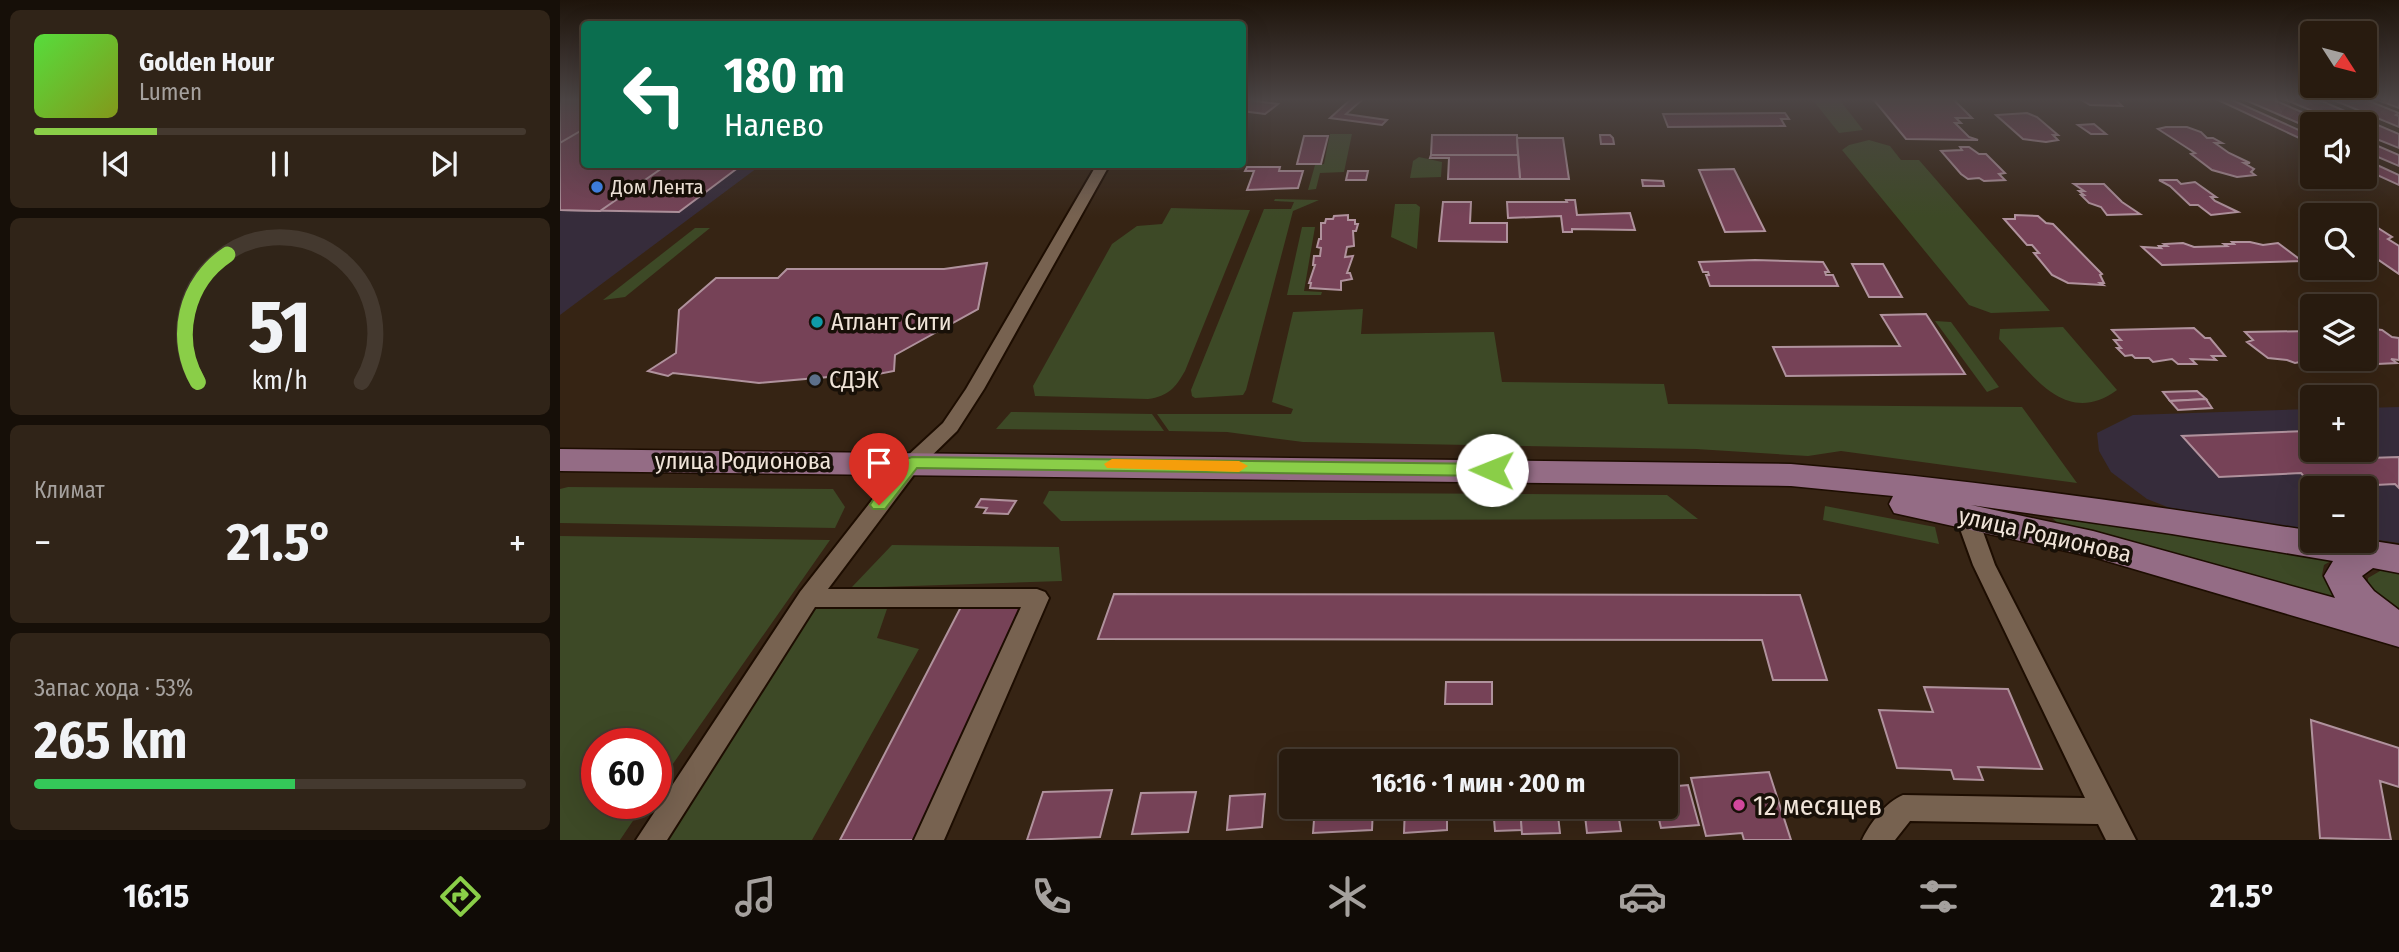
<!DOCTYPE html>
<html lang="ru">
<head>
<meta charset="utf-8">
<style>
	:root { --surface:#281b0f; --page:#302418; --text:#f1f3f6; --muted:#a5a19e; --line:#44392f; --accent:#8ace48 }
	body { margin:0; font-family:"Fira Sans Condensed",sans-serif; background:var(--page); color:var(--text); height:100vh; display:flex; flex-direction:column; font-size:26px; white-space:nowrap }
	* { box-sizing:border-box; margin:0 }
	p { font-size:23px; color:var(--muted) }
	.icon { flex:none; width:38px; height:38px; fill:none; stroke:currentColor; stroke-width:2; stroke-linecap:round; stroke-linejoin:round }
	.map { position:relative; flex:1; overflow:hidden }
	.panel { display:flex; flex-direction:column; gap:10px; padding:10px; background:#160f08; width:560px }
	.panel>* { flex:none }
	.guide { position:absolute; left:21px; top:21px; width:665px; height:147px; border-radius:7px; box-shadow:0 7px 28px #0002,0 0 0 2px var(--line); background:#0b6e4f; color:#fff; overflow:hidden }
	.needle { width:46px; rotate:126deg }
	.fabs { position:absolute; left:1740px; top:21px; display:grid; gap:14px }
	.fabs a { display:grid; place-items:center; width:77px; height:77px; border-radius:7px; background:var(--surface); box-shadow:0 7px 28px #0002,0 0 0 2px var(--line); font-size:35px }
	.speed { position:absolute; left:21px; top:728px; display:flex; gap:14px; font-size:35px; font-weight:700; text-align:center }
	.speed>* { display:grid; place-content:center; width:91px; height:91px; border-radius:50%; background:var(--surface); box-shadow:0 7px 28px #0002,0 0 0 2px var(--line); line-height:1 }
	.speed .limit { border:10px solid #d22; background:#fff; color:#111 }
	.pin { position:absolute; display:grid; place-items:center; width:60px; height:60px; color:#fff; margin:-72px -30px; border-radius:50% 50% 50% 0; rotate:-45deg; box-shadow:0 0 7px #0007 }
	.pin .icon { rotate:45deg }
	.me { position:absolute; width:77px; margin:-38px; rotate:271deg; stroke-linejoin:round; filter:drop-shadow(0 0 5px #0008) }
	.turn { display:flex; align-items:center; gap:24px; height:147px; padding:0 28px; font-size:32px }
	.turn .icon { width:91px; height:91px; stroke-width:2.5 }
	.turn b { display:block; font-size:49px; line-height:60px }
	.big { font-size:52px; font-weight:700; line-height:1.1 }
	.panel .card { flex:1; display:flex; flex-direction:column; justify-content:center; gap:10px; min-width:0; padding:0 24px; border-radius:10px; background:var(--page) }
	.panel .dial { align-items:center; gap:0 }
	.dial svg { height:182px; overflow:visible; fill:none; stroke:var(--line); stroke-width:7; stroke-linecap:round; text-anchor:middle }
	.dial text { fill:var(--text); stroke:none }
	.song { display:flex; align-items:center; gap:21px }
	.cover { width:84px; height:84px; border-radius:10px; background:linear-gradient(135deg,hsl(110 70% 55%),hsl(70 70% 35%)) }
	.played { height:7px; border-radius:4px; background:linear-gradient(90deg,var(--accent) 25%,var(--line) 25%) }
	.keys { display:flex; justify-content:space-around; direction:ltr }
	.heat { display:flex; justify-content:space-between; align-items:center; font-size:38px; direction:ltr }
	.charge { height:10px; border-radius:5px; background:linear-gradient(90deg,#34c759 53%,var(--line) 0) }
	.trip { position:absolute; left:719px; top:749px; width:399px; height:70px; border-radius:7px; background:var(--surface); box-shadow:0 7px 28px #0002,0 0 0 2px var(--line); font-weight:700; line-height:70px; text-align:center }
	.tab-bar { display:flex; height:112px; justify-content:space-around; align-items:center; background:#100b06; color:var(--muted) }
	.tab-bar .icon { width:49px; height:49px }
	.tab-bar .selected { color:var(--accent) }
	.tab-bar b { font-size:32px; color:var(--text) }
	main { display:flex; flex:1; min-height:0 }
	.map>svg:first-child { display:block }
	.commercial { fill:#362c3b }
	.green { fill:#3d4926 }
	.building { fill:#764257; stroke:#b0929d; stroke-width:2 }
	.lines { fill:none; stroke-linecap:round; stroke-linejoin:round }
	.minor-casing { stroke:#1d0d01; stroke-width:4 }
	.primary-casing { stroke:#1d0d01; stroke-width:3 }
	.minor { fill:#776250; fill-rule:evenodd }
	.primary { fill:#946c85; fill-rule:evenodd }
	.route { fill:#8ace48; stroke:#5a862f; stroke-width:2 }
	.slow { fill:#f59e0b }
	.shop-dot { fill:#3f7fe0; stroke:#181008; stroke-width:2.5 }
	.culture-dot { fill:#0f9aa8; stroke:#181008; stroke-width:2.5 }
	.service-dot { fill:#5c6f8a; stroke:#181008; stroke-width:2.5 }
	.hotel-dot { fill:#d1479c; stroke:#181008; stroke-width:2.5 }
	.labels { text-anchor:middle; stroke-width:7; stroke-linejoin:round; paint-order:stroke }
	.far-poi-label { font-size:21px; fill:#f0e4d9; stroke:#181008; text-anchor:start }
	.poi-label { font-size:24px; fill:#f0e4d9; stroke:#181008; text-anchor:start }
	.street-label { font-size:24px; fill:#f0e4d9; stroke:#181008 }
	.near-poi-label { font-size:28px; fill:#f0e4d9; stroke:#181008; text-anchor:start }
</style>
</head>
<body>
<main>
<section class="panel">
<div class="card">
<div class="song"><i class="cover"></i><div><b>Golden Hour</b><p>Lumen</p></div></div>
<div class="played"></div>
<div class="keys"><svg class="icon" aria-label="previous" viewBox="0 0 24 24"><path d="M18 5L8 12l10 7zM5 5v14"/></svg><svg class="icon" aria-label="pause" viewBox="0 0 24 24"><path d="M8 5v14M16 5v14"/></svg><svg class="icon" aria-label="next" viewBox="0 0 24 24"><path d="M6 5l10 7-10 7zM19 5v14"/></svg></div>
</div>
<div class="card dial"><svg viewBox="0 0 100 80">
<path d="M14 69A42 42 0 1 1 86 69"/>
<path d="M14 69A42 42 0 0 1 27 13" stroke="#8ace48"/>
<text x="50" y="56" font-size="32" font-weight="700">51</text>
<text x="50" y="72" font-size="11">km/h</text>
</svg></div>
<div class="card"><p>Климат</p>
<div class="heat"><a>−</a><b class="big">21.5°</b><a>+</a></div>
</div>
<div class="card"><p>Запас хода · 53%</p><b class="big">265 km</b><div class="charge"></div></div>
</section>
<div class="map">
<svg width="1839" height="840" viewBox="0 0 1839 840">
	<rect width="100%" height="100%" fill="#362414"/>
	<g class="commercial">
		<path d="M0,99H24V164L201,165L0,315Z"/>
		<path d="M1839,407V543L1804,538V488H1752V531L1656,517L1615,510L1587,499L1551,472L1539,451L1537,433L1573,415L1752,409V450H1804V408Z"/>
	</g>
	<g class="green">
		<path d="M1252,99H1279L1303,130L1279,133Z"/>
		<path d="M770,134H792L784,172L760,173L756,189L748,190L755,165L764,164Z"/>
		<path d="M1309,140L1330,146L1341,160H1359L1490,311L1431,313L1409,305L1282,150L1289,145Z"/>
		<path d="M859,157L882,162L881,177L850,178L853,161Z"/>
		<path d="M715,199L759,200L733,211L686,390L683,395L635,398L632,396L631,390L704,209H731L734,202L714,201Z"/>
		<path d="M835,204H856L860,207L857,249L831,237Z"/>
		<path d="M611,208L690,210L625,371C615,388 609,396 588,399L475,396L473,386L552,244L577,226L602,224Z"/>
		<path d="M742,227H755L744,291L762,292L761,295H727Z"/>
		<path d="M135,228H150L65,297L43,300Z"/>
		<path d="M803,309L801,334L934,332L942,382L1104,384L1108,404L1462,407L1517,483L1281,451L1248,456L1136,449L743,442L667,432L609,431L597,414H731L733,409L712,402L733,312Z"/>
		<path d="M1375,321L1391,322L1439,387L1427,392Z"/>
		<path d="M1503,327L1557,390C1505,428 1472,374 1439,339L1440,329Z"/>
		<path d="M451,412L592,414L604,431L436,429Z"/>
		<path d="M8,487L273,489L285,507L275,528L0,523V489Z"/>
		<path d="M489,491L1107,495L1138,519L501,521L483,503Z"/>
		<path d="M1265,506L1375,527L1379,544L1263,520Z"/>
		<path d="M1494,514L1776,558L1764,565L1762,575L1769,588L1788,605L1501,526L1491,517Z"/>
		<path d="M0,536L270,540L96,788V744H37V803H85L60,840H0Z"/>
		<path d="M332,545L499,547L502,581L291,588Z"/>
		<path d="M1839,569V615L1808,587V578L1820,571Z"/>
		<path d="M259,606H328L317,638L359,649L252,840H107L235,626Z"/>
	</g>
	<g class="building">
		<path d="M0,99H24V164H183L119,212L0,210Z"/>
		<path d="M682,99H683L718,104L705,114L682,111Z"/>
		<path d="M791,99H803L786,114L827,120L822,125L770,118Z"/>
		<path d="M1313,99H1393L1412,118H1396L1401,123H1395L1409,137L1418,140L1346,139Z"/>
		<path d="M1520,99H1559L1556,100L1562,106L1530,105Z"/>
		<path d="M1656,99H1670L1752,136V144Z"/>
		<path d="M1683,99H1712L1769,124H1752V129Z"/>
		<path d="M1724,99H1757L1839,134V148L1804,134V124H1783Z"/>
		<path d="M1771,99H1804L1839,113L1836,115L1839,116V127Z"/>
		<path d="M1815,99H1839V108Z"/>
		<path d="M1225,113L1229,119H1221L1225,126L1108,127L1103,114Z"/>
		<path d="M1467,113L1477,117L1498,135H1493L1498,140L1486,142L1463,139L1436,115Z"/>
		<path d="M1534,124L1546,134H1531L1518,125Z"/>
		<path d="M1606,127H1627L1641,132L1647,138H1653L1662,143H1655L1669,153L1690,163H1684L1694,169L1691,172L1695,175L1677,177L1652,170L1631,154L1635,153L1598,129Z"/>
		<path d="M24,129V164H108L40,211L0,210V143Z"/>
		<path d="M872,135H957L958,155H871Z"/>
		<path d="M1040,135H1050L1053,138L1054,144H1041Z"/>
		<path d="M744,136H768L761,164H737Z"/>
		<path d="M957,138H1003L1009,179H960Z"/>
		<path d="M1804,140L1839,155V166L1804,151Z"/>
		<path d="M1400,147H1409L1419,154H1426L1445,173L1439,174L1445,180L1424,181L1419,178L1408,179L1401,174L1381,151L1402,150Z"/>
		<path d="M871,155H958L960,179H888L889,158H870Z"/>
		<path d="M1804,159L1839,175V185L1804,169Z"/>
		<path d="M687,167H720L719,171H743L738,188L687,190L694,171H685Z"/>
		<path d="M1174,169L1205,231L1165,232L1139,170Z"/>
		<path d="M788,171H808L806,180H786Z"/>
		<path d="M1082,180L1103,181L1104,186H1083Z"/>
		<path d="M1599,180H1617L1621,184L1635,182L1656,197H1651L1655,201L1678,212L1651,215L1638,205H1630L1610,186Z"/>
		<path d="M1514,184H1544L1562,202L1580,214L1547,215L1541,207L1529,203L1521,195H1524L1519,191H1524Z"/>
		<path d="M1006,200H1015L1017,215L1070,213L1075,230L1012,229V232H1003L1001,216L948,218L947,202H1007Z"/>
		<path d="M883,202H911L910,223H947V242L879,241Z"/>
		<path d="M1761,210L1785,211L1793,215L1754,214H1764Z"/>
		<path d="M788,215V220H795V224H798L796,231H793L794,246L787,247L785,257L793,256L787,273H790L792,279L781,281V290L750,288L751,283H749L755,265H753L754,256H760L761,248L757,247L759,239H761V223H765L766,219H773L774,216Z"/>
		<path d="M1455,215L1478,216L1486,223L1493,224L1542,274L1540,275L1544,283H1540L1543,285L1508,283L1492,275L1474,253H1479L1472,245H1467L1444,219H1455Z"/>
		<path d="M1804,219L1832,237L1828,239L1839,246V274L1804,250Z"/>
		<path d="M1672,242H1690L1703,245L1718,243L1742,261L1602,265L1582,247L1601,248L1599,246H1607L1604,244L1623,243L1634,247L1667,246L1664,244H1674Z"/>
		<path d="M1195,260L1263,262L1269,272H1265L1266,275H1273L1278,286H1150L1146,275H1149L1148,272H1143L1139,262Z"/>
		<path d="M427,263L418,309L335,355L334,371L303,377L304,374L199,383L113,373L108,376L88,371L116,353L119,310L156,278H218L227,269H384Z"/>
		<path d="M1292,264H1323L1342,297H1309Z"/>
		<path d="M1366,314L1405,374L1226,376L1213,347L1340,346L1321,315Z"/>
		<path d="M1634,328L1645,338H1650L1665,356H1652L1656,360L1631,359L1636,364H1618L1612,359L1593,362L1589,358H1575L1572,355L1565,356L1557,348H1561L1554,340H1561L1552,330Z"/>
		<path d="M1804,328L1822,330L1832,337L1839,338V360L1831,359L1837,363L1817,364L1810,359L1803,362L1765,361L1770,364L1751,365L1745,361L1735,363L1727,360L1708,358L1687,342L1693,340L1685,332L1752,331V359H1804Z"/>
		<path d="M1637,391L1646,399L1610,401L1603,392Z"/>
		<path d="M1646,399L1652,408L1618,410L1610,401Z"/>
		<path d="M1747,431L1752,436V450H1767L1777,459L1839,457V488L1835,484L1776,487L1769,480L1748,481L1741,473L1659,477L1622,436Z"/>
		<path d="M421,499L456,501L448,514L424,513L427,508L416,507Z"/>
		<path d="M554,594L1240,595L1267,680H1213L1202,640L538,639Z"/>
		<path d="M403,603H463L354,840H280Z"/>
		<path d="M886,682H932V704H885Z"/>
		<path d="M1364,687L1448,689L1482,769L1418,767L1423,780L1394,779L1391,770L1337,768L1319,710L1373,712Z"/>
		<path d="M1751,720L1839,748V787L1820,781L1831,840L1760,838Z"/>
		<path d="M1209,772L1231,840H1184L1182,833L1146,836L1131,778Z"/>
		<path d="M1128,785L1139,825L1101,828L1096,807H1106V787Z"/>
		<path d="M552,790L540,837L467,840L483,792Z"/>
		<path d="M636,792L628,832L572,834L581,793Z"/>
		<path d="M705,794L702,827L667,830L670,796Z"/>
		<path d="M755,807H813L812,830L753,833Z"/>
		<path d="M845,807H887V830L844,833Z"/>
		<path d="M933,807H960L962,830L935,831Z"/>
		<path d="M960,807H997L1000,833L962,834Z"/>
		<path d="M1024,807H1057L1061,831L1027,833Z"/>
	</g>
	<g class="lines">
		<defs>
			<g id="minor">
				<path d="M537,164H550L424,389L397,431L359,468L268,589H477L485,592L489,598L384,840H354L461,607H255L107,840H76L240,592L345,458L383,423L406,389Z"/>
				<path d="M1406,507L1414,510L1417,515L1435,565L1576,840H1546L1538,824L1350,821L1335,840H1302C1310,823 1326,802 1343,795L1525,798L1413,565L1395,515L1398,510Z"/>
			</g>
			<path id="primary" d="M0,449L1231,464C1406,479 1579,503 1752,531V541L1807,540L1839,545V573L1813,568L1802,576L1814,591L1839,610V647L1533,557L1334,513L1329,504L1333,496L1231,486L0,471ZM1411,505L1612,534L1773,561L1764,576L1775,598L1533,531Z"/>
		</defs>
		<use href="#minor" class="minor-casing"/>
		<use href="#primary" class="primary-casing"/>
		<use href="#minor" class="minor"/>
		<use href="#primary" class="primary"/>
	</g>
	<linearGradient id="sky" x2="0" y2="1"><stop stop-color="#1e140b"/><stop offset="0.46" stop-color="#4c4545"/><stop offset="1" stop-color="#4c4545" stop-opacity="0"/></linearGradient>
	<rect width="1839" height="217" fill="url(#sky)"/>
	<path class="route" d="M352,457L932,464L940,470L932,476L357,468L325,509H313L310,505L313,500L346,459Z"/>
	<path class="slow" d="M552,459L679,461L688,466L679,472L547,468L544,464Z"/>
	<circle class="shop-dot" cx="37" cy="187" r="7"/>
	<circle class="culture-dot" cx="257" cy="322" r="7"/>
	<circle class="service-dot" cx="255" cy="380" r="7"/>
	<circle class="hotel-dot" cx="1179" cy="805" r="7"/>
	<g class="labels">
		<g class="far-poi-label">
			<text x="51" y="194">Дом Лента</text>
		</g>
		<g class="poi-label">
			<text x="271" y="330">Атлант Сити</text>
			<text x="269" y="388">СДЭК</text>
		</g>
		<g class="street-label">
			<text x="183" y="469">улица Родионова</text>
			<text transform="translate(1485 535) rotate(13)" y="8">улица Родионова</text>
		</g>
		<g class="near-poi-label">
			<text x="1193" y="815">12 месяцев</text>
		</g>
	</g>
</svg>
<div class="fabs">
<a><svg class="needle" viewBox="-14 -14 28 28"><path d="M0-13l5 13h-10z" fill="#e53935"/><path d="M0 13l5-13h-10z" fill="#a5a19e"/></svg></a>
<a><svg class="icon" aria-label="sound" viewBox="0 0 24 24"><path d="M4 9h4l5-4v14l-5-4H4zM17 9q2 3 0 6"/></svg></a>
<a><svg class="icon" aria-label="search" viewBox="0 0 24 24"><circle cx="10" cy="10" r="6"/><path d="M15 15l6 6"/></svg></a>
<a><svg class="icon" aria-label="layers" viewBox="0 0 24 24"><path d="M12 4l9 5-9 5-9-5zM3 14l9 5 9-5"/></svg></a>
<a>+</a>
<a>−</a>
</div>
<div class="speed"><div class="limit">60</div></div>
<div class="pin" style="left:319px;top:505px;background:#d93025"><svg class="icon" aria-label="arrive" viewBox="0 0 24 24"><path d="M6 21V4h12l-3 4 3 4H6"/></svg></div>
<svg class="me" style="left:932px;top:470px" viewBox="-20 -20 40 40"><circle r="19" fill="#fff"/><path d="M0-13L10 11 0 6-10 11z" fill="#8ace48"/></svg>
<div class="trip">16:16 · 1 мин · 200 m</div>
<div class="guide">
<div class="turn"><svg class="icon" aria-label="left" viewBox="0 0 24 24"><path d="M17 20v-9H6M10 6l-5 5 5 5"/></svg><div><b>180 m</b>Налево</div></div>
</div>
</div>
</main>
<nav class="tab-bar">
<b>16:15</b>
<svg class="icon selected" aria-label="directions" viewBox="0 0 24 24"><path d="M12 3l9 9-9 9-9-9zM9 14v-3h6M13 9l2 2-2 2"/></svg>
<svg class="icon" aria-label="music" viewBox="0 0 24 24"><path d="M9 18V5l10-2v13"/><circle cx="6" cy="18" r="3"/><circle cx="16" cy="16" r="3"/></svg>
<svg class="icon" aria-label="phone" viewBox="0 0 24 24"><path d="M5 4h4l2 5-3 2q2 4 5 5l2-3 5 2v4C11 20 4 13 5 4z"/></svg>
<svg class="icon" aria-label="climate" viewBox="0 0 24 24"><path d="M12 3v18M4 7l16 10M4 17L20 7"/></svg>
<svg class="icon" aria-label="car" viewBox="0 0 24 24"><path d="M5 17H2v-5l4-1 3-4h7l3 4 3 1v5h-3M9 17h6M6 11h13"/><circle cx="7" cy="17" r="2"/><circle cx="17" cy="17" r="2"/></svg>
<svg class="icon" aria-label="filters" viewBox="0 0 24 24"><path d="M4 7h16M4 17h16"/><circle cx="9" cy="7" r="2"/><circle cx="15" cy="17" r="2"/></svg>
<b>21.5°</b>
</nav>
</body>
</html>
